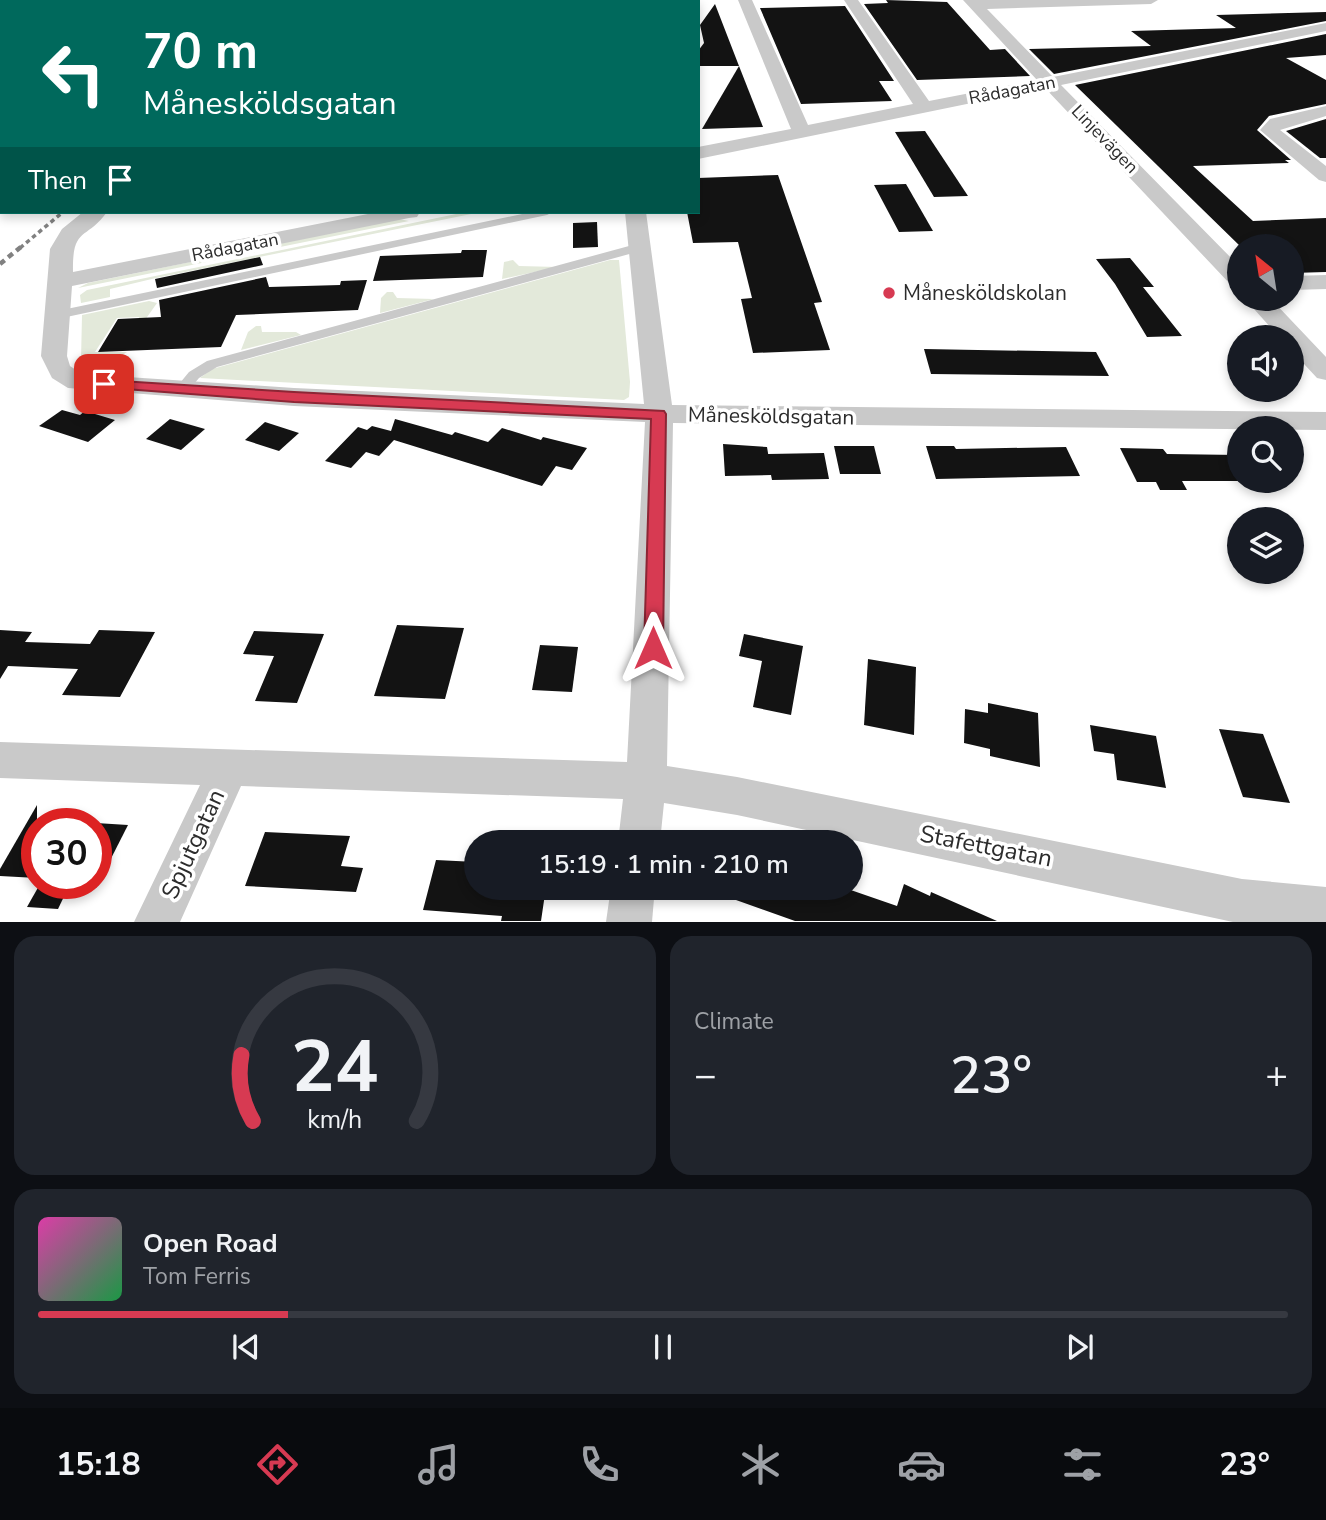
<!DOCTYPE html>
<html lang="en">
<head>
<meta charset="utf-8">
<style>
	:root { --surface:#171b24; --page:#20242c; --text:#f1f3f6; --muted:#9ea1a6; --line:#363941; --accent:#d73a52 }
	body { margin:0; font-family:"Nunito Sans",sans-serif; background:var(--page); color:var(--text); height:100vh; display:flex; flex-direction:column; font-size:26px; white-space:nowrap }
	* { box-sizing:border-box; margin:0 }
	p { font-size:23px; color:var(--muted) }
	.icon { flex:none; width:38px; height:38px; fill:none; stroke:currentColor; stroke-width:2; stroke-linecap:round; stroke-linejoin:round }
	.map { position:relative; height:922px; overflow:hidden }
	.drawer { display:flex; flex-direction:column; gap:14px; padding:14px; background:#0d0f14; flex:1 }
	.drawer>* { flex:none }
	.guide { position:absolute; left:0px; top:0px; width:700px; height:214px; box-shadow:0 4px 10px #0003; background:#00695c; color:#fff; overflow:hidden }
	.needle { width:46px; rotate:330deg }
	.controls { position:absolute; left:1227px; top:234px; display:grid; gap:14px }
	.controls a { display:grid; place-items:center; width:77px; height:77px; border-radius:50%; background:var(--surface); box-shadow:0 4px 10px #0003; font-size:35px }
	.speed { position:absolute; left:21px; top:808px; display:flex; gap:14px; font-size:35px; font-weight:700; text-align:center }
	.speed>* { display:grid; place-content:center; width:91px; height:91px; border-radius:50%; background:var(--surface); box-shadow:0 4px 10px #0003; line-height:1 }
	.speed .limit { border:10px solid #d22; background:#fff; color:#111 }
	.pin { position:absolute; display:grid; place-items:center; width:60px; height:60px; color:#fff; margin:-30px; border-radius:14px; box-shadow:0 4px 10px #0006 }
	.me { position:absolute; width:77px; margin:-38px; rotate:0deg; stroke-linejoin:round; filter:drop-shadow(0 0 5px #0008) }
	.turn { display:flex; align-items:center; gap:24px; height:147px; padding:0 28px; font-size:32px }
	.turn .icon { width:91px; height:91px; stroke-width:2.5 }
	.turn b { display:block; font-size:49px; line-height:60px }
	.then { display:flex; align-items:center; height:66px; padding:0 28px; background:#0003; gap:14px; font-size:26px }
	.big { font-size:52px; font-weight:600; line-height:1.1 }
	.drawer .card { flex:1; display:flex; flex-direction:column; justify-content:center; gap:10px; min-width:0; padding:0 24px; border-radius:21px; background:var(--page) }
	.drawer .dial { align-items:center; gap:0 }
	.dial svg { height:182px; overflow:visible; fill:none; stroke:var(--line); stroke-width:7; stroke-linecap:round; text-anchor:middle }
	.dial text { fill:var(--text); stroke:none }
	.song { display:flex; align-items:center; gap:21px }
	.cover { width:84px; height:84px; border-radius:10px; background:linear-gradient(135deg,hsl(320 70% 55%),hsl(140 70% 35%)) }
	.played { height:7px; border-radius:4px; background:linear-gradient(90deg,var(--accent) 20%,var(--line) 20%) }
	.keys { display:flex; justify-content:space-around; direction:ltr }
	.heat { display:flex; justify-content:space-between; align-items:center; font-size:38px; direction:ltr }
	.drawer .tiles { flex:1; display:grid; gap:14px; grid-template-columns:1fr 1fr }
	.card:last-child { grid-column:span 2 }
	.trip { position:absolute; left:464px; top:830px; width:399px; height:70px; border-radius:35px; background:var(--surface); box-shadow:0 4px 10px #0003; font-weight:600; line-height:70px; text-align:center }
	.menu { display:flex; height:112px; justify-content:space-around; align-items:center; background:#090b0e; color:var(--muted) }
	.menu .icon { width:49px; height:49px }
	.menu .selected { color:var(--accent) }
	.menu b { font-size:32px; color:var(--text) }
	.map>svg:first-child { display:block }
	.green { fill:#e3e9da }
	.building { fill:#131313 }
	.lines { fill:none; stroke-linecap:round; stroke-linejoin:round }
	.service { fill:#c9c9c9; fill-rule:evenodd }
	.minor { fill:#c9c9c9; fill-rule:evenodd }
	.rail-far2 { stroke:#818181; stroke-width:2.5; stroke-dasharray:3.5 2.5; stroke-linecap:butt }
	.rail-far1 { stroke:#818181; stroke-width:3.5; stroke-dasharray:4.5 3.5; stroke-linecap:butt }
	.rail { stroke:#818181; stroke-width:4.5; stroke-dasharray:6 4.5; stroke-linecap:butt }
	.route { fill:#d73a52; stroke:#8c2635; stroke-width:2 }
	.poi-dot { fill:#d73a52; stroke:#fff; stroke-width:2.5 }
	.labels { text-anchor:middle; stroke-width:7; stroke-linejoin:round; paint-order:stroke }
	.far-street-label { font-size:18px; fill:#2c2c2c; stroke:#fff }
	.poi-label { font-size:21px; fill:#2c2c2c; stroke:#fff; text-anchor:start }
	.street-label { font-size:21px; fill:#2c2c2c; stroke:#fff }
	.near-street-label { font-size:24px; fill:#2c2c2c; stroke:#fff }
</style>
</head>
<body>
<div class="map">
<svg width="1326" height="922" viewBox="0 0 1326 922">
	<rect width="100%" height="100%" fill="#fff"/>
	<g class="green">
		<path d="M466,212H481L156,278L110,289V297L81,303L80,295L87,290Z"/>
		<path d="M399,219L409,221L78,288L88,283Z"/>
		<path d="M513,260L519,266L558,267L502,279L504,262Z"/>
		<path d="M610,260H619L630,382L629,397L624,400L200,378L212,369Z"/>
		<path d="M387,292H393L397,298L434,299L380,313L381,298Z"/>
		<path d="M149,301L157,303L145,320L138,321L139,317L117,318L95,352H127L116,359L117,363L128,364L119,374L98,373L81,360L82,315Z"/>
		<path d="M256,326H261L262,332H296L301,335L241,350L248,332Z"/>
	</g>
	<g class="building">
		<path d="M886,0L947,2L990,50L1005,49L1030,76L917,80L864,4L888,3Z"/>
		<path d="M715,4L739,66H698V51L704,43L700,25Z"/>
		<path d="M845,6L894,81H879L892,101L801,104L760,8Z"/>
		<path d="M1326,12V21L1054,74L1029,49L1151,46L1131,31L1236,28L1216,15Z"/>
		<path d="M1326,34V55L1286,58L1326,80V104L1269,116L1257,130L1291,160H1285L1289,163L1193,166L1253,221L1326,218V272L1292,273V247H1241L1075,85Z"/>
		<path d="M739,66L763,127L702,129Z"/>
		<path d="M1326,119V158H1320L1286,131Z"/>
		<path d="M925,131L968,196L934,197L895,132Z"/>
		<path d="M778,175L822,302L814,303L830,350L753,353L741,299L752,298L738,242L693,243L687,212H698V178Z"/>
		<path d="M906,184L933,231L899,232L874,185Z"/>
		<path d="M597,222L598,247L573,248V223Z"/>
		<path d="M462,250H487L483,277L373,281L380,256L461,253Z"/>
		<path d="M260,257L263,265L157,288L155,279Z"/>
		<path d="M1130,258L1154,287H1143L1182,336L1147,337L1115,284L1096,259Z"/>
		<path d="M266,277L269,287L340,285L341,281L367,280L358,310L236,315L221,347L98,352L118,319L161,317L159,300Z"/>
		<path d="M924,349L1096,352L1109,376L931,374Z"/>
		<path d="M62,410L80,415L85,411L115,420L88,442L39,426Z"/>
		<path d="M170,419L205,429L181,450L146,439Z"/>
		<path d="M395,419L452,435L455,432L488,442L502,428L541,440L543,437L587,448L572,470L556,466L542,486L394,440L379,456L366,452L351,468L325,461L358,427L367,430L372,426L391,431Z"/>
		<path d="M265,422L299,433L279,451L245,440Z"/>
		<path d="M723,444L767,447L769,459L768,454L824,453L829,479L772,480L771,475L725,476Z"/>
		<path d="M834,446H874L881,474H840Z"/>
		<path d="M926,446H954L956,449L1066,447L1080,476L936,479Z"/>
		<path d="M1120,448L1163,449L1167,454L1239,455V481H1182L1187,490H1160L1156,482H1137Z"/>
		<path d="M397,625L464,628L445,699L374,696Z"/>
		<path d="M0,630L32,632L25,642L90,644L99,630L155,632L120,697L62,695L78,669L8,666L0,679Z"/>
		<path d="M254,631L324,634L297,703L255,701L274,656L243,654Z"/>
		<path d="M744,634L803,646L791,715L753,707L762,661L739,656Z"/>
		<path d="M540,645L578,647L572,692L532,690Z"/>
		<path d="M868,659L916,667L914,735L864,725Z"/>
		<path d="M988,703L1038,713L1040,767L990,756V749L964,743L965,709L988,713Z"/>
		<path d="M1090,725L1156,736L1166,788L1117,780L1114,754L1094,751Z"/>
		<path d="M1219,729L1263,734L1290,803L1243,797Z"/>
		<path d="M37,805V878L0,876V869Z"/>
		<path d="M96,823L128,825L96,888Z"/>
		<path d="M265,832L350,836L341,866L363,868L356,892L245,886Z"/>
		<path d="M436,860L476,862V887H546L541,921H501L502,916L423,910Z"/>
		<path d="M40,884H70L58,909L27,907Z"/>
		<path d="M904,884L930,896L931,892L997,921H795L708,890L709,887H842L897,906Z"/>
	</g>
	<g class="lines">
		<g class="service">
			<path d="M532,212H553L547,215L57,319L50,315L57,311Z"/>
			<path d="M640,243L646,247L644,250L217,367L199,378L187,392L182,393L175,389L189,372L207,361Z"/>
		</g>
		<g class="minor">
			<path d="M179,0H195L178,2Z"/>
			<path d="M429,0H443L428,2Z"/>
			<rect x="607" y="0" width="14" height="2"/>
			<path d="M738,0H752L808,125L913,104L844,0H858L929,101L1037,80L963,0H1158L1151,4L987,9L1053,77L1326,23V31L1061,85L1239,266V287L1231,285L1045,88L698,159V147L791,129Z"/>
			<path d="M0,25H2L0,35Z"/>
			<path d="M1326,106V116L1280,130L1326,166V182L1319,180L1260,130L1270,119Z"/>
			<path d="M0,114H2L0,125Z"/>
			<path d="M83,212H107C86,241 72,226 73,272L378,212H420L417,217L409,218L72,286L67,356L70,366L82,374L294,388L644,404L625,212H646L672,405L1326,412V430L673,423L667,766L737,777L1242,879L1326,887V922H1233L737,815L664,803L660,842H618L623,799L241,786L180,922H134L200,785L0,778V742L627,762L645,422L294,406L68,388L52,378L41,356L50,249L62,229Z"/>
			<path d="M1326,275V289L1292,290V276Z"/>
			<path d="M1245,299H1271L1326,357V380L1317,378L1292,351V338H1280Z"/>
			<path d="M611,887H655L652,922H606Z"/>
		</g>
		<path class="rail-far2" d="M316,2L318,0"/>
		<path class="rail-far1" d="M20,248L63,212"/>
		<path class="rail" d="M0,264L22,246"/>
	</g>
	<path class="route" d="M104,380L294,392L664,411L666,414L663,648L660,653L653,656L647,653L644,648L651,419L294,402L99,387L97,384Z"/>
	<circle class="poi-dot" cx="889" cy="293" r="7"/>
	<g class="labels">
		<g class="far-street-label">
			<text transform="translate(1012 90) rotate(-11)" y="6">Rådagatan</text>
			<text transform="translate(1105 139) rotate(46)" y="6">Linjevägen</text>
			<text transform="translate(235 247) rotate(-11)" y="6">Rådagatan</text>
		</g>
		<g class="poi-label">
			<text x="903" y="300">Månesköldskolan</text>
		</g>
		<g class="street-label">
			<text transform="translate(771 416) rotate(1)" y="7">Månesköldsgatan</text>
		</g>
		<g class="near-street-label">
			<text transform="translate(193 844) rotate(-65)" y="8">Spjutgatan</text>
			<text transform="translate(986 846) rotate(11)" y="8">Stafettgatan</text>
		</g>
	</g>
</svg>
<div class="controls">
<a><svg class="needle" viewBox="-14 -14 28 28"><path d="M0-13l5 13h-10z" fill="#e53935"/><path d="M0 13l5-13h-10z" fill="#9ea1a6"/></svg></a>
<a><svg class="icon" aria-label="sound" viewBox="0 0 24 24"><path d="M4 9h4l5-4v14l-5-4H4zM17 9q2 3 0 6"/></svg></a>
<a><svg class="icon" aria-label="search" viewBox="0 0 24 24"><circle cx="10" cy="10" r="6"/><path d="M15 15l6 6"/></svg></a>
<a><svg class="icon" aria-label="layers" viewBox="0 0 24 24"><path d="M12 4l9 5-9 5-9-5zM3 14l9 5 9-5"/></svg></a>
</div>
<div class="speed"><div class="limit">30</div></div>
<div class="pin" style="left:104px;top:384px;background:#d93025"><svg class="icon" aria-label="arrive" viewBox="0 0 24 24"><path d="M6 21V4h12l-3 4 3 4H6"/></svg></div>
<svg class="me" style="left:653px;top:648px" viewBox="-20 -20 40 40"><path d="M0-17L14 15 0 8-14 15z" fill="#d73a52" stroke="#fff" stroke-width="4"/></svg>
<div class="trip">15:19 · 1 min · 210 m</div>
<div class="guide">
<div class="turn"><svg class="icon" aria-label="left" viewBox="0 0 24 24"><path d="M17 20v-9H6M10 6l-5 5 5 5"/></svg><div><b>70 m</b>Månesköldsgatan</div></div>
<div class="then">Then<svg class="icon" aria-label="arrive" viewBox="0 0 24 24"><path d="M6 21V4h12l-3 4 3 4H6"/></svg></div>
</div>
</div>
<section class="drawer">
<div class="tiles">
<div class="card dial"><svg viewBox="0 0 100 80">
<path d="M14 69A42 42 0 1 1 86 69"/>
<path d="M14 69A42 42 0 0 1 9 40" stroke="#d73a52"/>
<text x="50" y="56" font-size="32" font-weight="700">24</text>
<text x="50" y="72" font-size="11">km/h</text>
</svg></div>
<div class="card"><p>Climate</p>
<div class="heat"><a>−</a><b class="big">23°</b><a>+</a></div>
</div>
<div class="card">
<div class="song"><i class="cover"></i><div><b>Open Road</b><p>Tom Ferris</p></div></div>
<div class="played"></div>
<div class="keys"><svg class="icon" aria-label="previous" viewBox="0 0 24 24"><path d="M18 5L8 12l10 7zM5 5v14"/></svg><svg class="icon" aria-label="pause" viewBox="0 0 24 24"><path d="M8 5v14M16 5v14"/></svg><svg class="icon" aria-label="next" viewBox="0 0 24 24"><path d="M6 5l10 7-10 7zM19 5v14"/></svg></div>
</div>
</div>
</section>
<nav class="menu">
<b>15:18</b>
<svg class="icon selected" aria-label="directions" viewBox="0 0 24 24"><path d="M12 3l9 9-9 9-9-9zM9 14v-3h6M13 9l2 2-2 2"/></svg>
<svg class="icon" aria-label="music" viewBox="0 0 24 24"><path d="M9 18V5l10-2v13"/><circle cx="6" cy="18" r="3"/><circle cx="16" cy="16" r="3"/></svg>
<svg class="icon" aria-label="phone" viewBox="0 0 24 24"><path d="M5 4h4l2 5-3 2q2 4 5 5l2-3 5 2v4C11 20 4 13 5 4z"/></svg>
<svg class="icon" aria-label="climate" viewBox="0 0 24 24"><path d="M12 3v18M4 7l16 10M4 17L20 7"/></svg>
<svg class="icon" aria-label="car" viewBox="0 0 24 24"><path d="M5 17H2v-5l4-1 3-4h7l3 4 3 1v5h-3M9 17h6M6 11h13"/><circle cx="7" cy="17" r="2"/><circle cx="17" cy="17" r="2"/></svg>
<svg class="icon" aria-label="filters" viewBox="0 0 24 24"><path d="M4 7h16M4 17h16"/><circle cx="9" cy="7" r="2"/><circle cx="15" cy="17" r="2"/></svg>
<b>23°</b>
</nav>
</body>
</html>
